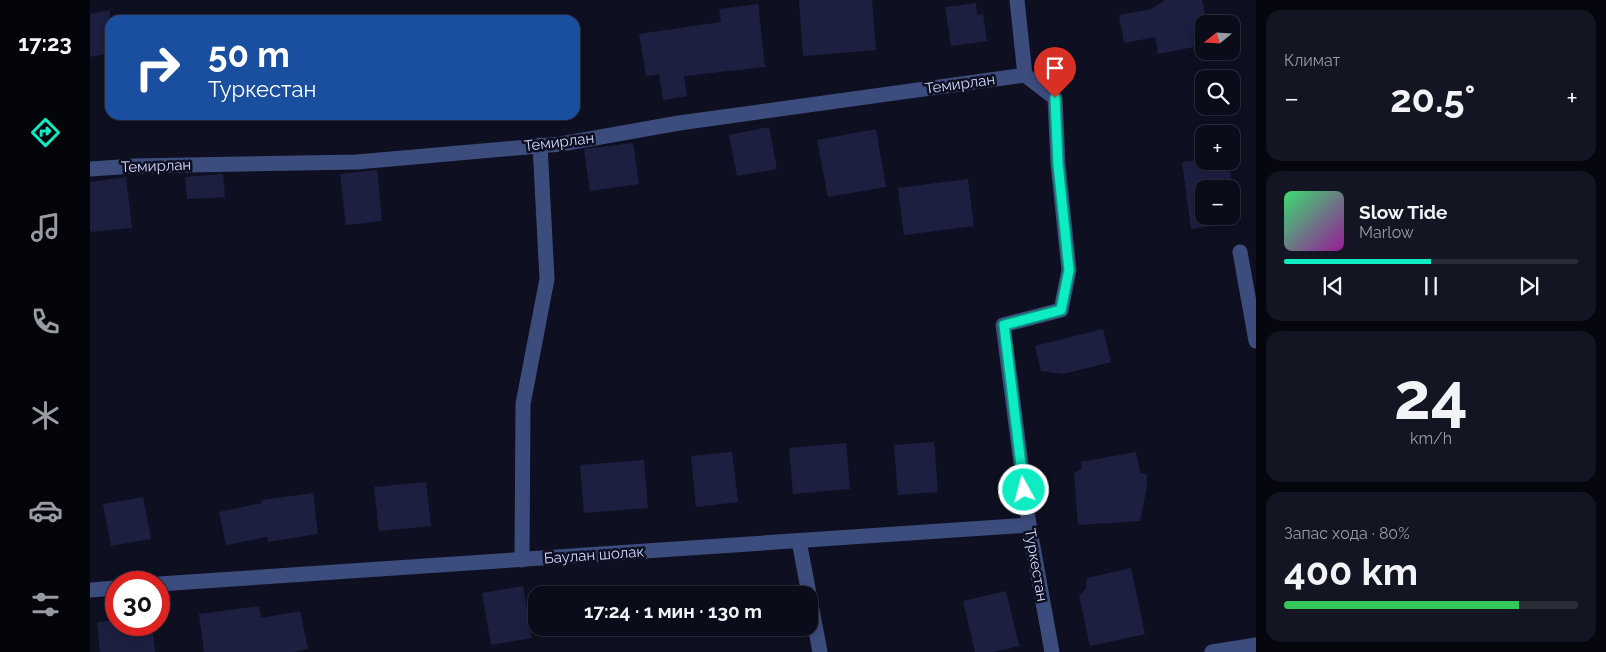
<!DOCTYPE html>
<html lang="ru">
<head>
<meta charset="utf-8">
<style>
	:root { --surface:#0a0c19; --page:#131522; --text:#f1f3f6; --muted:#999ba2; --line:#2a2c38; --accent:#0decc2 }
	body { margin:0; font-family:Raleway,sans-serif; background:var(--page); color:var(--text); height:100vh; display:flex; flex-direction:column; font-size:19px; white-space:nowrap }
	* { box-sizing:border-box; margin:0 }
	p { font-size:16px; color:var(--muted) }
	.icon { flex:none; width:28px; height:28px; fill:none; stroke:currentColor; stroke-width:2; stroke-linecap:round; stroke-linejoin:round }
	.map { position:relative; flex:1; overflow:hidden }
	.side { display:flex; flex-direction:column; gap:10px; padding:10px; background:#06070e; width:350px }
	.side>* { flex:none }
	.banner { position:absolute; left:15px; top:15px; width:475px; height:105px; border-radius:15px; box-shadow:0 2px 8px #0003,0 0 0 1px var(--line); background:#1a4fa0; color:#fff; overflow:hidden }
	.needle { width:32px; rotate:252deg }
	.buttons { position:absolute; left:1105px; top:15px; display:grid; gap:10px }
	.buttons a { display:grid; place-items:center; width:45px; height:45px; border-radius:10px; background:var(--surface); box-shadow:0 2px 8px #0003,0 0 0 1px var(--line); font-size:25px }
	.speed { position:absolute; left:15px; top:571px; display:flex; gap:10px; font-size:25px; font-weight:700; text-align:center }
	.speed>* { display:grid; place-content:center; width:65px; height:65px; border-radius:50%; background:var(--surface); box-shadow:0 2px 8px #0003,0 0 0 1px var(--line); line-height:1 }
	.speed .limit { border:8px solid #d22; background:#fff; color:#111 }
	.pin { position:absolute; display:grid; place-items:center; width:42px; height:42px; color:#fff; margin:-51px -21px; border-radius:50% 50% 50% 0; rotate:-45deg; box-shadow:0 0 5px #0007 }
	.pin .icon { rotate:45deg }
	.me { position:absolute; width:55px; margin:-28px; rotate:353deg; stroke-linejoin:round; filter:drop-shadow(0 0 4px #0008) }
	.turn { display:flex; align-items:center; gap:18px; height:105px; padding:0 20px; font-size:22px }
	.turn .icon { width:65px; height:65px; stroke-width:2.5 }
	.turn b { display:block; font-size:35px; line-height:42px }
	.big { font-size:38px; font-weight:700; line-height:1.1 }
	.side .widget { flex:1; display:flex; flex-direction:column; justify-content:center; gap:8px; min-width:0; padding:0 18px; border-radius:15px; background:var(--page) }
	.side .dial { align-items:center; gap:0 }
	.dial b { font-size:65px; line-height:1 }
	.song { display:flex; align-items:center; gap:15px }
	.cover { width:60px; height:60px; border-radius:8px; background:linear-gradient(135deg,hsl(140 70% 55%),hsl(300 70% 35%)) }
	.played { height:5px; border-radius:2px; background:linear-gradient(90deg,var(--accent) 50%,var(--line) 50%) }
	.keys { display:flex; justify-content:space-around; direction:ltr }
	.heat { display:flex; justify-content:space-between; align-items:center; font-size:28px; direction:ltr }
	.charge { height:8px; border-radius:4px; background:linear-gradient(90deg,#34c759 80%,var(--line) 0) }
	.trip { position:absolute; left:438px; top:586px; width:290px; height:50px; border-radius:15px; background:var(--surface); box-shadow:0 2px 8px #0003,0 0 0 1px var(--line); font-weight:700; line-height:50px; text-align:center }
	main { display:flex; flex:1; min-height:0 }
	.menu { display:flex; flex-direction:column; width:90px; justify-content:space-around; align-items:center; background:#04050a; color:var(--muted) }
	.menu .icon { width:35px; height:35px }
	.menu .active { color:var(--accent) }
	.menu b { font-size:22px; color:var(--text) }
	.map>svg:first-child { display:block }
	.building { fill:#1c1f40; fill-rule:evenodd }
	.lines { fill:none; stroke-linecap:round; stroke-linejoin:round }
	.minor { stroke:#3c4c7d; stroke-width:15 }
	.route-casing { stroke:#08997e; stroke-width:12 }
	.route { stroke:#0decc2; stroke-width:9 }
	.labels { text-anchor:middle; stroke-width:5; stroke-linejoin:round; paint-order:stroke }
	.street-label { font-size:15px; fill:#d1d8fc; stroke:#0e1021 }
</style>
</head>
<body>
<main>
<nav class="menu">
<b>17:23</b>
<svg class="icon active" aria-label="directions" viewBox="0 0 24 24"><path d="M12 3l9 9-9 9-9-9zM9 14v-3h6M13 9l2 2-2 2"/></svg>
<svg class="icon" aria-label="music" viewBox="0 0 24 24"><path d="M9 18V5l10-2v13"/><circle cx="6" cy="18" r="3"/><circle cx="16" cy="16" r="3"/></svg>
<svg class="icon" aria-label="phone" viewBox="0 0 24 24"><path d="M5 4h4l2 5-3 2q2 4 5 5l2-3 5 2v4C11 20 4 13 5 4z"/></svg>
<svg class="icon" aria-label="climate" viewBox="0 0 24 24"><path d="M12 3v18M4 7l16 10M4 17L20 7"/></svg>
<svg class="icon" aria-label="car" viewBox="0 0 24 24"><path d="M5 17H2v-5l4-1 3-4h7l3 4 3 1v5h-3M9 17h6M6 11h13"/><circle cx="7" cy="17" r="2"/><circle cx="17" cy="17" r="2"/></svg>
<svg class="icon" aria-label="filters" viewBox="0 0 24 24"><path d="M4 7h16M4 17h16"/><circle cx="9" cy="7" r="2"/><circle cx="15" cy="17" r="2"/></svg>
</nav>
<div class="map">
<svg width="1166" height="652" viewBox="0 0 1166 652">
	<rect width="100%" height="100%" fill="#0e1021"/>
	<g class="building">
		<path d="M709,0H782L786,50L713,56Z"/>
		<path d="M1075,0H1112L1117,24H1114V45L1068,54L1065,37L1034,43L1029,15L1062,9Z"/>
		<path d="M886,3L887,15L893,14L897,41L861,46L855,7Z"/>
		<path d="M668,4L675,67L594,76L597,96L573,100L569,74L556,76L549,34L631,22L629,9Z"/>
		<path d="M20,10V53L0,57V14Z"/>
		<path d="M679,127L687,169L647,176L639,135Z"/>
		<path d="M786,129L796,187L738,197L727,140Z"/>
		<path d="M543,143L549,184L500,191L494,149Z"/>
		<path d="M1114,159V161H1139L1147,223L1101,229L1092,162ZM1114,189H1141V216H1114Z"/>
		<path d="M287,170L292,221L256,225L250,174Z"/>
		<path d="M133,174L135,197L97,199L95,177Z"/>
		<path d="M36,177L42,228L0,232V182Z"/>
		<path d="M878,179L884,226L814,235L808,188Z"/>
		<path d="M1013,329L1021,362L973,374L951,371L945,346Z"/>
		<path d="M844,442L848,492L808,495L804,445Z"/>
		<path d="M756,443L760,489L703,494L699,448Z"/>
		<path d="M642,452L648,502L606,507L601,456Z"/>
		<path d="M1046,452L1050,472L1057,475V486L1050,521L988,525L984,473L992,468L991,462Z"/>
		<path d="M554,460L558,508L494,513L490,465Z"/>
		<path d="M336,482L341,526L289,531L284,487Z"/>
		<path d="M223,493L228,534L178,542L177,537L136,545L129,512L172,503V500Z"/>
		<path d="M53,497L61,539L21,546L13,504Z"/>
		<path d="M1041,568L1055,634L1000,646L989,596L996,589L997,578Z"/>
		<path d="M525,585L526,595H475L474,587Z"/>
		<path d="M433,586L442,638L401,645L392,593Z"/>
		<path d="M916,591L929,646L904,652H885L873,601Z"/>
		<path d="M169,606L171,618L210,611L218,649L203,652H114L109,614Z"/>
		<path d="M26,620V625H62L65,652H10L7,622Z"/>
		<path d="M476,628H527V635L476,636Z"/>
	</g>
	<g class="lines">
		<g class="minor">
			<path d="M927,0L935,75L965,98L968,164L979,270L971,310L913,325L939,525L962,652"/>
			<path d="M0,169L44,166L267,162L471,144L589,123L935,75"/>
			<path d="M1150,252L1166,341"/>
			<path d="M709,541L730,652"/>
			<path d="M432,560L433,404L457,279L450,145"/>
			<path d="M69,584L939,525"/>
			<path d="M0,590L26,588"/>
			<path d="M1122,652L1166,645"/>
		</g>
	</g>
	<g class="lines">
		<defs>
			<path id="route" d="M934,490L914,325L971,310L979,270L968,164L965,98"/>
		</defs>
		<use href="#route" class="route-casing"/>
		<use href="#route" class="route"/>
	</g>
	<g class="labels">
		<g class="street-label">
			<text transform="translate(870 84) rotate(-8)" y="5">Темирлан</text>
			<text transform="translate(469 142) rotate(-7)" y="5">Темирлан</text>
			<text transform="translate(66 166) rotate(-2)" y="5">Темирлан</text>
			<text transform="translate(504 555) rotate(-4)" y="5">Баулан шолак</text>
			<text transform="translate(946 565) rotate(80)" y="5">Туркестан</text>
		</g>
	</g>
</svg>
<div class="buttons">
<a><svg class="needle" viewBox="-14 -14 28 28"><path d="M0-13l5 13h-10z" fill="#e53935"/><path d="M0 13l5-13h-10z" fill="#999ba2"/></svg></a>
<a><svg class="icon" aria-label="search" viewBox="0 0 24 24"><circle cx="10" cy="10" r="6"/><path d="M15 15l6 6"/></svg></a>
<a>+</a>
<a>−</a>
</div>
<div class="speed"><div class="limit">30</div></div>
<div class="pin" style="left:965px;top:98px;background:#d93025"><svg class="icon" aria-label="arrive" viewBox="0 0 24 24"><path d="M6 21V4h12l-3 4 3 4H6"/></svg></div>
<svg class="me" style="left:934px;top:490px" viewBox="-20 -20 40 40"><circle r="17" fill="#0decc2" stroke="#fff" stroke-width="3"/><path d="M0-11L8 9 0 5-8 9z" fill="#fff"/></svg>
<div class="trip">17:24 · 1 мин · 130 m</div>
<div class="banner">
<div class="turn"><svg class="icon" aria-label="right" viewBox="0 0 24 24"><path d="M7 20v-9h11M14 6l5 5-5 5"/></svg><div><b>50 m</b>Туркестан</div></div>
</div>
</div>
<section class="side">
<div class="widget"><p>Климат</p>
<div class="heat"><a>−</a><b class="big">20.5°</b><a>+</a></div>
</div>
<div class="widget">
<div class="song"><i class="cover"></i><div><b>Slow Tide</b><p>Marlow</p></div></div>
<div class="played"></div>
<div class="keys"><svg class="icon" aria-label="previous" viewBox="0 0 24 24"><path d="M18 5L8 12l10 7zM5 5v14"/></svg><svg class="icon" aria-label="pause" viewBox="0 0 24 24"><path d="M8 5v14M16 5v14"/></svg><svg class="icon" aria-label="next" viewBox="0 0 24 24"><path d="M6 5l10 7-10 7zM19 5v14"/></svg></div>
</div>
<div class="widget dial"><b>24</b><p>km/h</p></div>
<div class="widget"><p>Запас хода · 80%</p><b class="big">400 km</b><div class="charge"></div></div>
</section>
</main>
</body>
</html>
